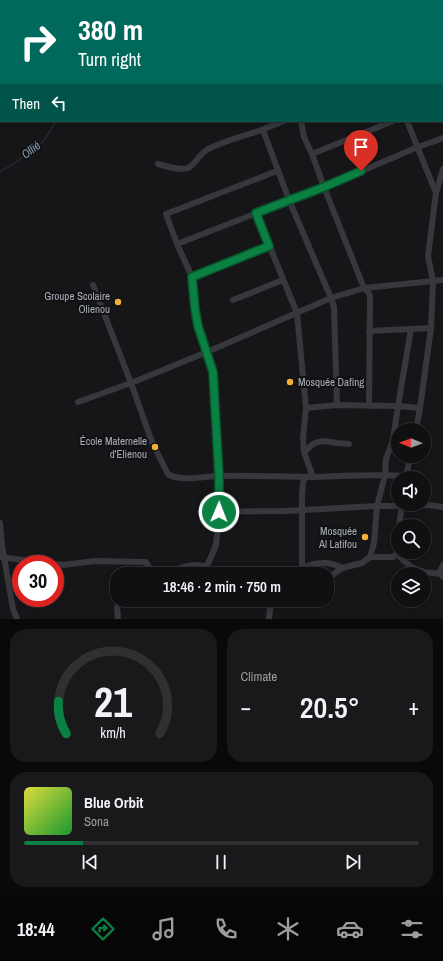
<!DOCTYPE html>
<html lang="en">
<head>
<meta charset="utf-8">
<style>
	:root { --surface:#101012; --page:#19191b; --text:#f1f3f6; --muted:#9c9d9f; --line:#303032; --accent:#0b8043 }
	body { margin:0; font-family:"Archivo Narrow",sans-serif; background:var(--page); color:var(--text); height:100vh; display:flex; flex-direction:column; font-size:15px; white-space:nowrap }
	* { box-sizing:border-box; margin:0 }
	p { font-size:13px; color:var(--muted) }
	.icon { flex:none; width:22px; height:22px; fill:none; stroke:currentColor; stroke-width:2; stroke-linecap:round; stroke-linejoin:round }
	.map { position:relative; height:619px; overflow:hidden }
	.sheet { display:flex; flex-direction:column; gap:10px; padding:10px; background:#09090a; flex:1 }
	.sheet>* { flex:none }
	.guide { position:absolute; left:0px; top:0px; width:443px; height:122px; box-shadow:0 2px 6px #0003,0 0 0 1px var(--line); background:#00695c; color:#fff; overflow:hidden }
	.needle { width:26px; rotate:271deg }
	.buttons { position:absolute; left:391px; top:423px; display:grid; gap:8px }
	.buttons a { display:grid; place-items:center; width:40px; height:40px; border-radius:50%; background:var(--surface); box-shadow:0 2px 6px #0003,0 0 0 1px var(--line); font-size:20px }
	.speed { position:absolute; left:12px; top:555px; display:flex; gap:8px; font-size:20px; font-weight:700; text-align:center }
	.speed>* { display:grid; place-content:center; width:52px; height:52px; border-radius:50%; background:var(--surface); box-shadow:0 2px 6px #0003,0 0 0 1px var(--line); line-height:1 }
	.speed .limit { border:6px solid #d22; background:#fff; color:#111 }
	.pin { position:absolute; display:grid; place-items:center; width:34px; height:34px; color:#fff; margin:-41px -17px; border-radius:50% 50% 50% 0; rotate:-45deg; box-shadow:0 0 4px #0007 }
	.pin .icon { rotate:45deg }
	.me { position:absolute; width:44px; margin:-22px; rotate:1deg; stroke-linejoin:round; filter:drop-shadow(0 0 3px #0008) }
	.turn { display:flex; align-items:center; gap:14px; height:84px; padding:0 12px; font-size:18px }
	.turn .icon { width:52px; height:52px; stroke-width:2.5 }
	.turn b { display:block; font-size:28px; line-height:34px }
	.then { display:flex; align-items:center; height:38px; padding:0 12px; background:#0003; gap:8px; font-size:15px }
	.big { font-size:30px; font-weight:600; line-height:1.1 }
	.sheet .widget { flex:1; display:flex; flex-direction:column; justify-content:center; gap:6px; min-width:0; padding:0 14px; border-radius:16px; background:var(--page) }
	.sheet .dial { align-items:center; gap:0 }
	.dial svg { height:104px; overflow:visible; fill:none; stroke:var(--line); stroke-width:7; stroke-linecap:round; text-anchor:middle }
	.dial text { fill:var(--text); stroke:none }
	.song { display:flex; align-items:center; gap:12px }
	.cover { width:48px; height:48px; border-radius:6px; background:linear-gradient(135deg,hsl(60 70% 55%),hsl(130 70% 35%)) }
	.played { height:4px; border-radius:2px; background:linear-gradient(90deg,var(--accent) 15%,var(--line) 15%) }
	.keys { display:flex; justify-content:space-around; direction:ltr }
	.heat { display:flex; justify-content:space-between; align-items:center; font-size:22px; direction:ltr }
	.sheet .tiles { flex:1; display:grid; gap:10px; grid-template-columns:1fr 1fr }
	.widget:last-child { grid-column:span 2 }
	.trip { position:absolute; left:110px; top:567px; width:224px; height:40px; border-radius:16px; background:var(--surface); box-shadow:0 2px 6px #0003,0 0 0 1px var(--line); font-weight:600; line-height:40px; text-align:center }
	.tabs { display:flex; height:64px; justify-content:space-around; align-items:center; background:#060607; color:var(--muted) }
	.tabs .icon { width:28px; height:28px }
	.tabs .current { color:var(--accent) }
	.tabs b { font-size:18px; color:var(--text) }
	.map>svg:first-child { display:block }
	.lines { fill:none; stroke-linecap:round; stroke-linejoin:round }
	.stream { stroke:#2c353c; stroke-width:1 }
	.minor { stroke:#37383d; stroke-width:6 }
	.route-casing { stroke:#07532c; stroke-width:10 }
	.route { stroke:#0b8043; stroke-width:7 }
	.poi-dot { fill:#f2b134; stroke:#111113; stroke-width:1.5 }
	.labels { text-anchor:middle; stroke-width:4; stroke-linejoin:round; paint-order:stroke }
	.poi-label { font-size:11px; fill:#a8adb8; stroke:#111113; text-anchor:end }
	.water-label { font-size:12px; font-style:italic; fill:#7f9bb3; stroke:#111113 }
</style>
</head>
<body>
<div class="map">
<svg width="443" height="619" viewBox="0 0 443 619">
	<rect width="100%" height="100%" fill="#161618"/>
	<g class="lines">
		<g class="stream">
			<path d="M438,0V1"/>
			<path d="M123,1L124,0"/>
			<path d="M442,106L443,108"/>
			<path d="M0,172L18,161L28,151L44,141L56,121"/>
		</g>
		<g class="minor">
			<path d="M211,0L212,1"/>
			<path d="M249,0V1"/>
			<path d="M285,0V1"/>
			<path d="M325,1L326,0"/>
			<path d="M402,1V0"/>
			<path d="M442,58V60"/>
			<path d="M301,121L304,137L312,154L324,187L364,288L369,293L370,297L369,406"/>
			<path d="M407,121L436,193"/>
			<path d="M263,130L289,200L331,298L334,307L337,405"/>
			<path d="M312,154L393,121"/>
			<path d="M158,164C167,166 179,171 188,168C196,164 199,154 208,149C222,142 237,138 252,133C263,130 273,125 284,121"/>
			<path d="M256,213L297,313L306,408L303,438L304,452L313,477"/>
			<path d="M177,244L324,187L418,147L443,138"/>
			<path d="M192,277L269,246"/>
			<path d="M93,285L131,383L152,442L168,474C179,482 206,476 219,476C251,475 282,477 314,477C345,476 375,474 406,476"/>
			<path d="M233,300L283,280"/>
			<path d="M369,331L431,328"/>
			<path d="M78,402L131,383L207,352L331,298L364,288L443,280"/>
			<path d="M306,408L337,405L398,406L420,408"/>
			<path d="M416,430L420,408L431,328L433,281L428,256L436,193L443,169"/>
			<path d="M304,452L313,444L318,442L325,441L337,443L349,444"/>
			<path d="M406,478L410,456"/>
			<path d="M200,512L285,511L377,506H401L428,505L443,507"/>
			<path d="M0,523L2,545L13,609L17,619"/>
			<path d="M399,526L402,504"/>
			<path d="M398,535L397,554C404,562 414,570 424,572C430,573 436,573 441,574L443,577"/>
			<path d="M1,557L51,564"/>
			<path d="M370,557H393L397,554"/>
			<path d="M55,564L63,565L95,561L146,562L153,574"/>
			<path d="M302,568V496L303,482L306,477"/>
			<path d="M439,573L443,565"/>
			<path d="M163,574L183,567L194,565L205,566L208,564L216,545L219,512V476L213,372L198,326L195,309L192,277L177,244L166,214L277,171"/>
			<path d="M288,574C306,566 323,557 342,568L362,563L370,557L374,543L377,506L385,475L386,459L393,440L398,406L411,329"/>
			<path d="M327,581L331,576L342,568"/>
			<path d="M305,604L309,600"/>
			<path d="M118,619L117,607L121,600"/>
			<path d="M269,619L271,600"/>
		</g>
	</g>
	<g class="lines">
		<defs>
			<path id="route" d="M219,512V476L213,372L198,326L195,309L192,277L269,246L256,213L324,187L361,171"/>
		</defs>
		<use href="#route" class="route-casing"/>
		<use href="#route" class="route"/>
	</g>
	<g class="poi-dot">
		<circle cx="118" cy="302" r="4"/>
		<circle cx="290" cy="382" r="4"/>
		<circle cx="155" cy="447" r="4"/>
		<circle cx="365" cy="537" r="4"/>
	</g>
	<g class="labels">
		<g class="poi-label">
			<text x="110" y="300">Groupe Scolaire<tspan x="110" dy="13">Olienou</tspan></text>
			<text x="298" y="386" text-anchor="start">Mosquée Dafing</text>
			<text x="147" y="445">École Maternelle<tspan x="147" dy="13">d'Elienou</tspan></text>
			<text x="357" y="535">Mosquée<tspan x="357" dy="13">Al Latifou</tspan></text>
		</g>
		<g class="water-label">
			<text transform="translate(31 150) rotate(-36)" y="4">Ollié</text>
		</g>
	</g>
</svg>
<div class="buttons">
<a><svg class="needle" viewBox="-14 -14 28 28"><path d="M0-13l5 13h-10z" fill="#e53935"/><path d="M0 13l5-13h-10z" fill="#9c9d9f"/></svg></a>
<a><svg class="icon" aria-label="sound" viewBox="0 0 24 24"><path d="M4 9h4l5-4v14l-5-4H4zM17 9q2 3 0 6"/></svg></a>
<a><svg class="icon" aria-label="search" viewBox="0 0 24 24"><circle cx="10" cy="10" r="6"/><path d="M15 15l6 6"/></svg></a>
<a><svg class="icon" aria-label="layers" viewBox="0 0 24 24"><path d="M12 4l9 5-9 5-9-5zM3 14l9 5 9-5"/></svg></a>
</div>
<div class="speed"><div class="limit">30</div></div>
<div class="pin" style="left:361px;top:171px;background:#d93025"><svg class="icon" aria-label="arrive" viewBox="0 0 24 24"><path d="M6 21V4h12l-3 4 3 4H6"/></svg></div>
<svg class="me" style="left:219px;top:512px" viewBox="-20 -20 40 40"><circle r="17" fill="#0b8043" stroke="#fff" stroke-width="3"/><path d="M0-11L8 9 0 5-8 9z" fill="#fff"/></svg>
<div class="trip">18:46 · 2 min · 750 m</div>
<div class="guide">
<div class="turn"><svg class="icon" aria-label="right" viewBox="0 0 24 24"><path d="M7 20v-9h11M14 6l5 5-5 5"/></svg><div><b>380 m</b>Turn right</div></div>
<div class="then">Then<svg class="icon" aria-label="left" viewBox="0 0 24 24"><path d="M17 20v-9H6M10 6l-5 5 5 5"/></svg></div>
</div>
</div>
<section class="sheet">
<div class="tiles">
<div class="widget dial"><svg viewBox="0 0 100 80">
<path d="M14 69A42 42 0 1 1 86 69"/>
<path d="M14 69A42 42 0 0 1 8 44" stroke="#0b8043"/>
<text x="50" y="56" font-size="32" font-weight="700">21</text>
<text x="50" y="72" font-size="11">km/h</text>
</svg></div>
<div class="widget"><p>Climate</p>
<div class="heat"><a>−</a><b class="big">20.5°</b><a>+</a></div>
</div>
<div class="widget">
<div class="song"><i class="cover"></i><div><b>Blue Orbit</b><p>Sona</p></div></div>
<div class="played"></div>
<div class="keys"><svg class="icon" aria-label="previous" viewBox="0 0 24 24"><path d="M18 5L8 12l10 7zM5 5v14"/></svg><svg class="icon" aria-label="pause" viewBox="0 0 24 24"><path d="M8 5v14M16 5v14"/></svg><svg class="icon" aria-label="next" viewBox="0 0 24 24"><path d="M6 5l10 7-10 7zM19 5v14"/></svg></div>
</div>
</div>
</section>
<nav class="tabs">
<b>18:44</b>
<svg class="icon current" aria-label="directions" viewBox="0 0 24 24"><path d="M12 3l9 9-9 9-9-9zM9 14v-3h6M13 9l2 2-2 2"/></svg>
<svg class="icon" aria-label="music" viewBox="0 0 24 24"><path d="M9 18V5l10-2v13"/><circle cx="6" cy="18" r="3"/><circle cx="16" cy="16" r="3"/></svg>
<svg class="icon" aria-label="phone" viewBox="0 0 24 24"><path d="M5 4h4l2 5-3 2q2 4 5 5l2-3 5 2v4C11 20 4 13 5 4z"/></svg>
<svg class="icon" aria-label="climate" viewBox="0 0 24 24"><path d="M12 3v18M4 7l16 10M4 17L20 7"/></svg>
<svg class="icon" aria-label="car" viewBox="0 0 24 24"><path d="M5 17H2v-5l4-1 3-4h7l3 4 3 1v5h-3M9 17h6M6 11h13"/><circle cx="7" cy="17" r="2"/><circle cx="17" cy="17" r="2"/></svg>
<svg class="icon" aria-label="filters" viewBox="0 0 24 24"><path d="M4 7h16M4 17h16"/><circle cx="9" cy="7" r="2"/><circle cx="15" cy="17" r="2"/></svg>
</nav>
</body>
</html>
